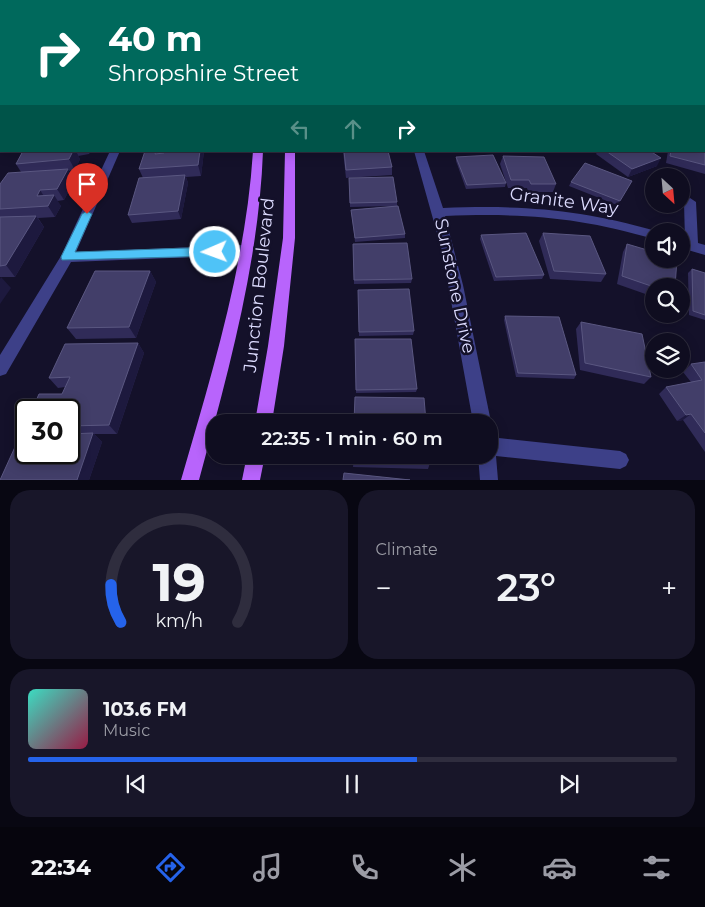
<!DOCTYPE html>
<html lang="en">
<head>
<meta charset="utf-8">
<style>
	:root { --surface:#0f0d20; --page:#181629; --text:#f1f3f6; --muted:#9b9ca5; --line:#2f2d3e; --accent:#2563eb }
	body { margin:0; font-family:Montserrat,sans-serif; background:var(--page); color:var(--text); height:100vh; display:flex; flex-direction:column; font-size:19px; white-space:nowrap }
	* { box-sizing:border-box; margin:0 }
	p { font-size:16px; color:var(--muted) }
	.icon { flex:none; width:28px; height:28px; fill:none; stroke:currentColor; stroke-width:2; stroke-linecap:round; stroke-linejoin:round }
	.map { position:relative; height:480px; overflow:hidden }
	.drawer { display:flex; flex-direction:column; gap:10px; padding:10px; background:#080712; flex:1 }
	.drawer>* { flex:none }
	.top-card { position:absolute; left:0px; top:0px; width:705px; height:152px; box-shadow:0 2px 12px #0003,0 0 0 1px var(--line); background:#00695c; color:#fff; overflow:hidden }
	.needle { width:32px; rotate:154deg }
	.controls { position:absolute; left:645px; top:168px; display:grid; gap:10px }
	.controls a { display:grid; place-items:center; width:45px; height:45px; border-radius:50%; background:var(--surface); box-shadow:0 2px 12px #0003,0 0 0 1px var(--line); font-size:25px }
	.speed { position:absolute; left:15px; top:399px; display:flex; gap:10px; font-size:25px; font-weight:700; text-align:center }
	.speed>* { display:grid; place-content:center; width:65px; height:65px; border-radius:50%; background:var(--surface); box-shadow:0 2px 12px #0003,0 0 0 1px var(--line); line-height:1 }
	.speed .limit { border:2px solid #111; border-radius:8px; background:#fff; color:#111 }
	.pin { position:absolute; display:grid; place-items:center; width:42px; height:42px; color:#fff; margin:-51px -21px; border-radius:50% 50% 50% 0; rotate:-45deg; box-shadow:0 0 5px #0007 }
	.pin .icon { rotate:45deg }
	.me { position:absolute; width:55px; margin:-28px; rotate:268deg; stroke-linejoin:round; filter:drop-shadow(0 0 4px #0008) }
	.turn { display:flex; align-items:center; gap:18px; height:105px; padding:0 25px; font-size:22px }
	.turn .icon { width:65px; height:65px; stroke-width:2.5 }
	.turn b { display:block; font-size:35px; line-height:42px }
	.lanes { display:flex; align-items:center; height:48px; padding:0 25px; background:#0003; justify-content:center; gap:25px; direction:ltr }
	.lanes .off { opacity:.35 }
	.big { font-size:38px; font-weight:600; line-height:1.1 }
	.drawer .card { flex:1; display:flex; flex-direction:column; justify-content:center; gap:8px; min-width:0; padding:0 18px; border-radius:20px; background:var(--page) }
	.drawer .dial { align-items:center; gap:0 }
	.dial svg { height:130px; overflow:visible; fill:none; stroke:var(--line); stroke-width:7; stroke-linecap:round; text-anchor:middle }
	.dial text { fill:var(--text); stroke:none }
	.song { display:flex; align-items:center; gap:15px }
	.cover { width:60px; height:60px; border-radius:8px; background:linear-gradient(135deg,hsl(170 70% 55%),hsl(340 70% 35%)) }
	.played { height:5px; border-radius:2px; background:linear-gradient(90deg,var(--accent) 60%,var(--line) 60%) }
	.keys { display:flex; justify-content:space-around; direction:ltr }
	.heat { display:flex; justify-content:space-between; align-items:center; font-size:28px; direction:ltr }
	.drawer .tiles { flex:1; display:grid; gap:10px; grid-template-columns:1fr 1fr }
	.card:last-child { grid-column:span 2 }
	.trip { position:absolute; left:206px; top:414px; width:292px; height:50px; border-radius:20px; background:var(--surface); box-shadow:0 2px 12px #0003,0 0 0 1px var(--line); font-weight:600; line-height:50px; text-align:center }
	.menu { display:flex; height:80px; justify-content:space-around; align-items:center; background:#06050d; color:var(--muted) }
	.menu .icon { width:35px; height:35px }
	.menu .active { color:var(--accent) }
	.menu b { font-size:22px; color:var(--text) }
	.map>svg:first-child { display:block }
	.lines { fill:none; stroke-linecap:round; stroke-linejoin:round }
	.minor { fill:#3d4088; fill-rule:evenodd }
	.major { fill:#b864fc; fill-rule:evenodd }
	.wall { fill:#302b58 }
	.shaded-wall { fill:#1d193e }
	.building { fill:#423e69; stroke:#5a5781 }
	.route { fill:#4fc3f7; stroke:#337fa1 }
	.labels { text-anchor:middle; stroke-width:5; stroke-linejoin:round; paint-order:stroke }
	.street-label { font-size:18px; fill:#dcdbfe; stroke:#14112a }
</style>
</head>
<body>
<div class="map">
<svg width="705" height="480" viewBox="0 0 705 480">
	<rect width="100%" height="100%" fill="#14112a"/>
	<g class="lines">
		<g class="minor">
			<rect x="166" y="0" width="6" height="1"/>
			<path d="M383,0H389L390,1H384Z"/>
			<path d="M440,0H446L447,1H441Z"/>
			<path d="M517,0H524L525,1H518Z"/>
			<path d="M668,0H675L676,1H669Z"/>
			<rect x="704" y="16" width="1" height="4"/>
			<rect x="0" y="27" width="1" height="4"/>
			<rect x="704" y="91" width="1" height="6"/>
			<rect x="0" y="98" width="1" height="6"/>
			<path d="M110,151H120L76,252L245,245L250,247L251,250L250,253L245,255L71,262L6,374L0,376V355L61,256Z"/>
			<path d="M414,151H424L443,208C522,205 580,209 656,231H654V239C579,217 523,213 445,216L463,285L491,422L490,423L473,422L442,251Z"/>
			<path d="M690,198L696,202L698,243L705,245V255L681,248V239L685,240L684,202Z"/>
			<path d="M490,437L620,451L626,454L629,460L626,466L620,469L496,456L498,480H480L478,455H490Z"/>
		</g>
		<g class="major">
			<rect x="255" y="0" width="6" height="1"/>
			<rect x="274" y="0" width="6" height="1"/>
			<path d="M253,151H263C259,262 228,373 199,480H181C212,373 246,263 253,151Z"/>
			<path d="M285,151H295V238L284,346L272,422H255L268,346L283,238Z"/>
			<path d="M247,455H265L260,480H242Z"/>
		</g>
	</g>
	<g class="wall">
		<path d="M0,0H20L19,1H1V19H0Z"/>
		<rect x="410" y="0" width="27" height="1"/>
		<path d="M450,0H476V1H451Z"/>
		<path d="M487,0H516V1H488Z"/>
		<path d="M530,0H555V1H531Z"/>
		<path d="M692,0H705V8H704V1H692Z"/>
		<path d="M1,38V52H0V39Z"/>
		<rect x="0" y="60" width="1" height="27"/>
		<rect x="704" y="61" width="1" height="22"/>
		<path d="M704,102L705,104V124H704Z"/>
		<path d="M705,147V174L666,163L668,151H704Z"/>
		<path d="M23,151H91L89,154L78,156L80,159L75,170L68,171L74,181L64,200L57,201L61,206L55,217L38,218L44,227L15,277H0V184L21,172L16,164Z"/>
		<path d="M145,151H204L201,176L186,177L188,183L181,219L132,223L128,215L143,178L139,169Z"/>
		<path d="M343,151H388L392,167V175L346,178Z"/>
		<path d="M598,151H650L657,166L628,177L596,154Z"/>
		<path d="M503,156L556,184L553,192H528L527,188H508L500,164Z"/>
		<path d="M456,157L506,183L505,187L466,189L456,161Z"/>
		<path d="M349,178L397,202V206L405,234V238L355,242L351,210L395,206L350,207Z"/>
		<path d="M632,181L617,205L569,186L571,182Z"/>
		<path d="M543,233L606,274L601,282L550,279L539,241Z"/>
		<path d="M481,235L544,275L542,279L494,281L480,239Z"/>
		<path d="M353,244L412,279L411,283L354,284Z"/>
		<path d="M627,244L654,286V297L617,284L623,252Z"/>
		<path d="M692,269L705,273V320L689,315L688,273Z"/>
		<path d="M150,271L156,282L136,338L76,339L67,328Z"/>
		<path d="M358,290L414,331L413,335L359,336Z"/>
		<path d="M505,316L576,375L574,379L516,377L504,320Z"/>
		<path d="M581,322L651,377L644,384L580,370L576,329Z"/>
		<path d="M138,343L144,353L117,434H94L102,442L89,480H0L69,452V410L62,394L65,387L58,388L49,378Z"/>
		<path d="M355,343L417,389L416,392L356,393Z"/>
		<path d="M705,362V452L683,420L677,421L659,394L666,387L691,382L683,372L691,364Z"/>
		<path d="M354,455L430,463L428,469L353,467Z"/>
	</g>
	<g class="shaded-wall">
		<path d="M1,116V130L0,131V117Z"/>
		<path d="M73,151H76L80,159L75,170L69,159Z"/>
		<path d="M200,151H204L201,176L198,165Z"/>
		<path d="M661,158L657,166L628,177L632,169Z"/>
		<path d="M68,169L74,181L64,200L57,189Z"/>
		<path d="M185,175L188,183L181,219L178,211Z"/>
		<path d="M40,190L47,201L37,196Z"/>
		<path d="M54,195L61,206L55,217L48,206Z"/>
		<path d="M36,216L44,227L15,277L6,265Z"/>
		<path d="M150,271L156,282L136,338L129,327Z"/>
		<path d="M1,277L11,288L0,304V279Z"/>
		<path d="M138,343L144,353L117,434L109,425Z"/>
		<path d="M691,414L683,420L677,421L686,415Z"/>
		<path d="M93,433L102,442L89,480H77Z"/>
	</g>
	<g class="building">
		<path d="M64,0H87L86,1H53Z"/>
		<rect x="120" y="0" width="28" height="1"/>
		<path d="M192,0H224V1H191Z"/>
		<path d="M305,0H323V1H306Z"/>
		<path d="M591,0L593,1H573Z"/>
		<path d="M603,0H661L663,1H604Z"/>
		<rect x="704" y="27" width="1" height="10"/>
		<path d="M1,38V45H0V39Z"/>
		<rect x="0" y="60" width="1" height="13"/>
		<path d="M704,61H705V76L704,75Z"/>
		<path d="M704,102L705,104V116H704Z"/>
		<path d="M1,104V116L0,117V105Z"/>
		<path d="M704,147H705V165L670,156L671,151H704Z"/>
		<path d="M23,151H73L69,159L16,164Z"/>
		<path d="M145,151H156L155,154L164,153L165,151H200L198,165L139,169Z"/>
		<path d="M344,151H388L392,167L346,170Z"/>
		<path d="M606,151H650L661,158L632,169Z"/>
		<path d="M493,155L506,183L467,185L456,157Z"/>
		<path d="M503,156L544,157L556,184H531L529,180H511Z"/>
		<path d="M585,163L632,181L620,201L571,182Z"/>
		<path d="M68,169L57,189L40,190L37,196L54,195L48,206L0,209V184L8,173Z"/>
		<path d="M185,175L178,211L128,215L139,178Z"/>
		<path d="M393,177L397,202L350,203L349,178Z"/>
		<path d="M398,206L405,234L355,238L351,210Z"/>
		<path d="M36,216L6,265L0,266V217Z"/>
		<path d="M526,233L544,275L496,277L481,235Z"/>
		<path d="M543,233L590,236L606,274L554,271Z"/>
		<path d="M407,243L412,279L354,280L353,244Z"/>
		<path d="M627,244L654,252V259H675L677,260L675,286H654V287L622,276Z"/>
		<path d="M692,269L705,273V315L693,311Z"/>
		<path d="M95,271H150L129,327L67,328Z"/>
		<path d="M409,289L414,331L359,332L358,290Z"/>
		<path d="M505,316L559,317L576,375L518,373Z"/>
		<path d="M581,322L642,334L651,377L585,363Z"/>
		<path d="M355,339H411L417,389L356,390Z"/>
		<path d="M138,343L109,425L69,426V410H32L39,394H62L70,377L49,378L65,344Z"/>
		<path d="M705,362V433L691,414L686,415L666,387L702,380L691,364Z"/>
		<path d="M355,397L424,398L426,422H354Z"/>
		<path d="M93,433L77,480H0L20,436H26V452H69V434Z"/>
		<path d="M354,455H429L430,463L353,462Z"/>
		<path d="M344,473L410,480H343Z"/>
	</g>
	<path class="route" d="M87,211L92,214L75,252L215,247L221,252L215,256L62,260L61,257L82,214Z"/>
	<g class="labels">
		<g class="street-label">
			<text transform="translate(564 201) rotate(8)" y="6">Granite Way</text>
			<text transform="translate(259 285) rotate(-84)" y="6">Junction Boulevard</text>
			<text transform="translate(455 286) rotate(78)" y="6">Sunstone Drive</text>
		</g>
	</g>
</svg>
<div class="controls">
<a><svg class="needle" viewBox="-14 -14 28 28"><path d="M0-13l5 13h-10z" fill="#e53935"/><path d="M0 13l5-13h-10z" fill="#9b9ca5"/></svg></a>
<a><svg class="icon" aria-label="sound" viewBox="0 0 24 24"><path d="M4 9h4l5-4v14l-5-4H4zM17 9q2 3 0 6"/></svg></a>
<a><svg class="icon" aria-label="search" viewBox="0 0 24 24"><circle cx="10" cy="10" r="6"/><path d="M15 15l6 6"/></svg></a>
<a><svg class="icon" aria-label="layers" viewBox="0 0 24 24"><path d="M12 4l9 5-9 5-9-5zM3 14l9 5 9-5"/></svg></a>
</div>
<div class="speed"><div class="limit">30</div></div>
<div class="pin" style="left:87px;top:214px;background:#d93025"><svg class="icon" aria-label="arrive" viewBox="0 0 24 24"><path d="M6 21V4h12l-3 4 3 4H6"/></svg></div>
<svg class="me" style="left:215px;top:252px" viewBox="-20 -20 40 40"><circle r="17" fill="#4fc3f7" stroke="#fff" stroke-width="3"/><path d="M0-11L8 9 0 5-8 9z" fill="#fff"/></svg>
<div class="trip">22:35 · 1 min · 60 m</div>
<div class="top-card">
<div class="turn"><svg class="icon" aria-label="right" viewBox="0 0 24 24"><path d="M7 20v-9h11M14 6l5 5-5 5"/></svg><div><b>40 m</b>Shropshire Street</div></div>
<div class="lanes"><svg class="icon off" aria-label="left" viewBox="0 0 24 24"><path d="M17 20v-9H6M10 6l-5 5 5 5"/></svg><svg class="icon off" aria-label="ahead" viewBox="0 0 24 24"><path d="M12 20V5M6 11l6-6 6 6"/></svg><svg class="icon" aria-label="right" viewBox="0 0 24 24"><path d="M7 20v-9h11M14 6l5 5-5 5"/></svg></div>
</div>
</div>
<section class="drawer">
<div class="tiles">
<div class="card dial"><svg viewBox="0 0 100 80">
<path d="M14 69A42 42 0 1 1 86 69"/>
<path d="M14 69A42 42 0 0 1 8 46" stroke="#2563eb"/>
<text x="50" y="56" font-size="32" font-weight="700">19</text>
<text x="50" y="72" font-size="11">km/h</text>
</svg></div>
<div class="card"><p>Climate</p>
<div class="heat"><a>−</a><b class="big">23°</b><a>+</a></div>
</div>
<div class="card">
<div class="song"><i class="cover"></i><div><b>103.6 FM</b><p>Music</p></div></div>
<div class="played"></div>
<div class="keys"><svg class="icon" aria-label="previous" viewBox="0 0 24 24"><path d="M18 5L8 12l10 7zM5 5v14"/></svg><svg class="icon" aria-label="pause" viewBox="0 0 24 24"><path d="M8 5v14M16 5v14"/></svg><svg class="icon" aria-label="next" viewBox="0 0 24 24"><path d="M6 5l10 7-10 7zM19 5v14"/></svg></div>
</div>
</div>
</section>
<nav class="menu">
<b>22:34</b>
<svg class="icon active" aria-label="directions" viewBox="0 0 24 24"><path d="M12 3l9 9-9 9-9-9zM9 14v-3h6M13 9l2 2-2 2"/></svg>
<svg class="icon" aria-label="music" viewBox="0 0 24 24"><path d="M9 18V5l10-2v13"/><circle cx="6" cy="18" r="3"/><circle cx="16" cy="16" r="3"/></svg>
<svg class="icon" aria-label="phone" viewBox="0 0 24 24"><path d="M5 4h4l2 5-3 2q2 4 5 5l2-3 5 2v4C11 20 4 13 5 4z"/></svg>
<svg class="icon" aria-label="climate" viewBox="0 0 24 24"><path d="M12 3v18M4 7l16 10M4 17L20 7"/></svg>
<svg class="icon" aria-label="car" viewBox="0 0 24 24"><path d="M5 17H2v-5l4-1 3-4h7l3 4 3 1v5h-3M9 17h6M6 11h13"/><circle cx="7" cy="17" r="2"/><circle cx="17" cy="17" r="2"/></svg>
<svg class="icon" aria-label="filters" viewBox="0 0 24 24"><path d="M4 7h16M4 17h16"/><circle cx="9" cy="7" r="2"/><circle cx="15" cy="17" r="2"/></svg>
</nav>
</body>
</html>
